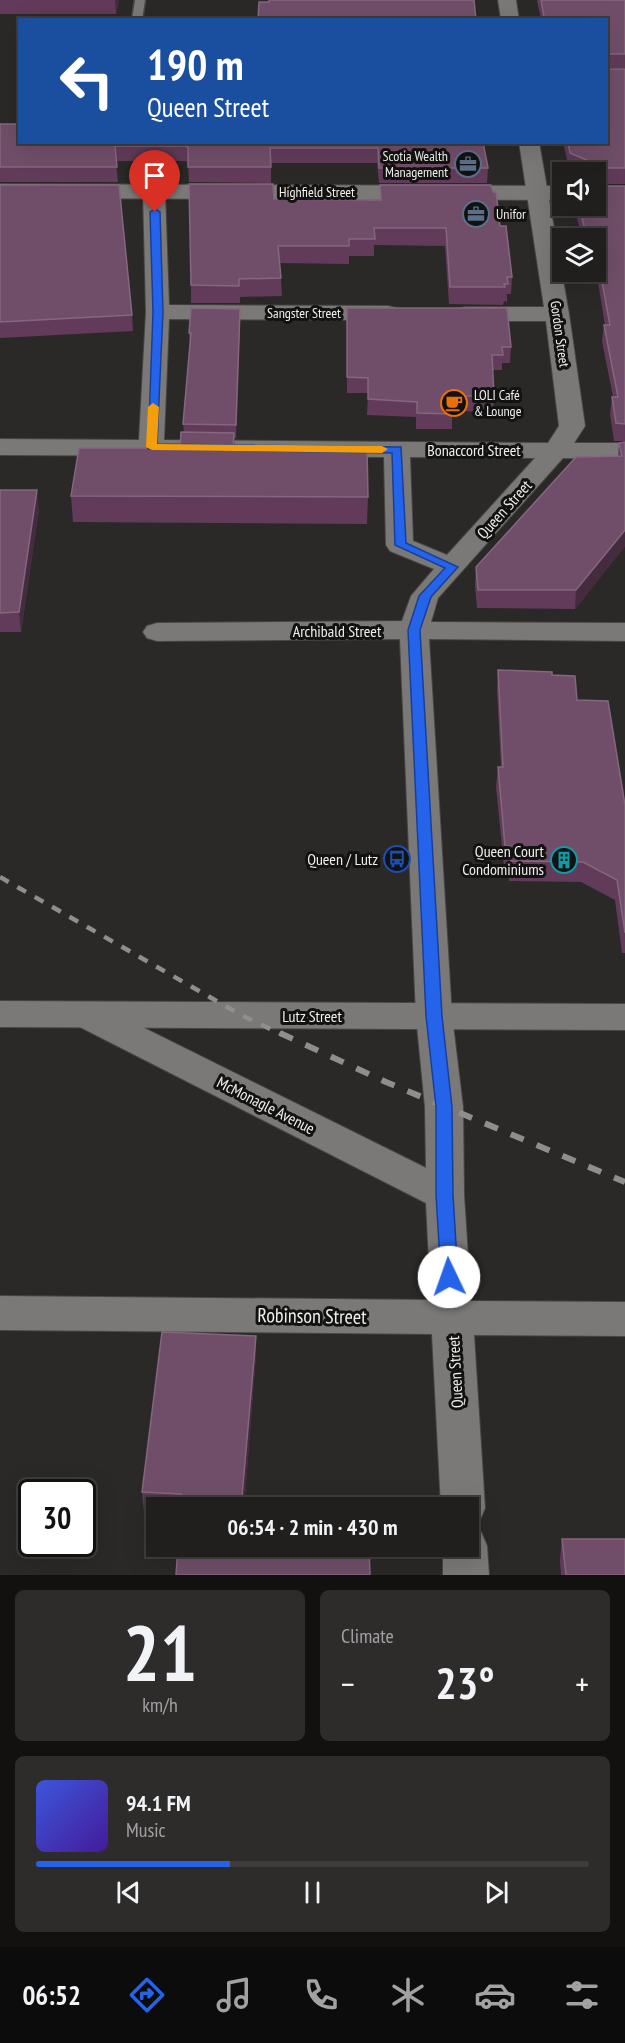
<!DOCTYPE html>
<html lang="en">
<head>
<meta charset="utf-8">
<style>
	:root { --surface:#201f1d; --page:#2d2c2a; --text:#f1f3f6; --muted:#a2a2a4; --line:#3d3d3b; --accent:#2563eb }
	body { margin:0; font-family:"PT Sans Narrow",sans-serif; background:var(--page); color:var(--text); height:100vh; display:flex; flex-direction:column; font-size:22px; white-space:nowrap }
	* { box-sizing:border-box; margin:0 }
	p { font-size:20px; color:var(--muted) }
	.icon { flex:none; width:33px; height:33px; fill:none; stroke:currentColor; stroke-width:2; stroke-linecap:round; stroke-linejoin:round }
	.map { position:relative; height:1575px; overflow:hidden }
	.drawer { display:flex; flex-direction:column; gap:15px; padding:15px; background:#121110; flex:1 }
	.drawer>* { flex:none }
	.banner { position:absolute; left:18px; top:18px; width:590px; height:126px; border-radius:0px; box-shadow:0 6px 24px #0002,0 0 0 2px var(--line); background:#1a4fa0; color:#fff; overflow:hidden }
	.controls { position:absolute; left:552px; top:162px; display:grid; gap:12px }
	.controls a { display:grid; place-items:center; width:54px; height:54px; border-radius:0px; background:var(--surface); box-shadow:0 6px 24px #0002,0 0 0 2px var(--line); font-size:30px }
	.speed { position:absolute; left:18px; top:1479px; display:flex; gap:12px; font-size:30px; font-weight:700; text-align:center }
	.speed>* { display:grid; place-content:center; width:78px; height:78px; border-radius:50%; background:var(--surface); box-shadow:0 6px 24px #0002,0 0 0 2px var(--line); line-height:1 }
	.speed .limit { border:3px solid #111; border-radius:9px; background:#fff; color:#111 }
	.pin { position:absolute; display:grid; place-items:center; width:51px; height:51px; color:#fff; margin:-62px -26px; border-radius:50% 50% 50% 0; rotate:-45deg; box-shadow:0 0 6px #0007 }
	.pin .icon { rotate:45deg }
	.me { position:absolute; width:66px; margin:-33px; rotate:357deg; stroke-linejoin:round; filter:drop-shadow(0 0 4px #0008) }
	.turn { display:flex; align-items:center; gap:21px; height:126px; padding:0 30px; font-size:27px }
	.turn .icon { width:78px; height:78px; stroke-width:2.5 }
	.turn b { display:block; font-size:42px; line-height:51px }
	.big { font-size:45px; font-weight:800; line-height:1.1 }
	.drawer .tile { flex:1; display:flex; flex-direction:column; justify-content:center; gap:9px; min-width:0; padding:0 21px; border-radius:9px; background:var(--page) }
	.drawer .dial { align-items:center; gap:0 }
	.dial b { font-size:78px; line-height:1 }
	.song { display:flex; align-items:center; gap:18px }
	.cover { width:72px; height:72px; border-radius:9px; background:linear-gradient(135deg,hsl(230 70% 55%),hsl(260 70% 35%)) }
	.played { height:6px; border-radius:3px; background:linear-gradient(90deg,var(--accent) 35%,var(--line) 35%) }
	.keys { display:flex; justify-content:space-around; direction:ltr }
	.heat { display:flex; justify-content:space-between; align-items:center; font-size:33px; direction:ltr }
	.drawer .tiles { flex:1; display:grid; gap:15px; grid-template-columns:1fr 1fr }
	.tile:last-child { grid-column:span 2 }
	.trip { position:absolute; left:146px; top:1497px; width:333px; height:60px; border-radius:0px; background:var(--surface); box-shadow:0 6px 24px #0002,0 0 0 2px var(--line); font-weight:800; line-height:60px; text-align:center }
	.tabs { display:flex; height:96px; justify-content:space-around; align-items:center; background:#0d0c0c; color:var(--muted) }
	.tabs .icon { width:42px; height:42px }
	.tabs .selected { color:var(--accent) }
	.tabs b { font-size:27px; color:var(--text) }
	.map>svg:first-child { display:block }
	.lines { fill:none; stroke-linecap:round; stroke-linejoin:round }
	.service-casing { stroke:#484745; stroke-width:3 }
	.minor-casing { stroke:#484745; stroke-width:2 }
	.tertiary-casing { stroke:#484745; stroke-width:2 }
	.service { fill:#7b7977; fill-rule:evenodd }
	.minor { fill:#7b7977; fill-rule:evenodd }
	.tertiary { fill:#7b7977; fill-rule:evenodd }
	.rail-far1 { stroke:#8f8e8c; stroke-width:4.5; stroke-dasharray:10 10; stroke-linecap:butt }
	.rail { stroke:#8f8e8c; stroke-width:6; stroke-dasharray:14 14; stroke-linecap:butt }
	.wall { fill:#613b59 }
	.shaded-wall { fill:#452b3e }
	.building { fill:#704e69; stroke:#84677e; stroke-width:1.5 }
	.route { fill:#2563eb; stroke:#184099; stroke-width:1.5 }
	.slow { fill:#f59e0b }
	.labels { text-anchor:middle; stroke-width:6; stroke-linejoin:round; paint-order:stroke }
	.far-poi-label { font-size:14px; fill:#f0efee; stroke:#121211; text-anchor:start }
	.far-street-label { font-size:14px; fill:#f0efee; stroke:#121211 }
	.street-label { font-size:16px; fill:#f0efee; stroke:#121211 }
	.poi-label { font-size:16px; fill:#f0efee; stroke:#121211; text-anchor:end }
	.near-street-label { font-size:20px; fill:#f0efee; stroke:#121211 }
</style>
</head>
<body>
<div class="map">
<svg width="625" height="1575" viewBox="0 0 625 1575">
	<rect width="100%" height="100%" fill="#2b2927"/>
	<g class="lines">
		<defs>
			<path id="service" d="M135,0H145L142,20H132Z"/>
			<g id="minor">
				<path d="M498,0H516L519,20H501Z"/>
				<path d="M519,142H539L569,314L585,426L574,443H625V459L563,458L438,598L431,622L625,623V641L429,639L452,1016L463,1107L464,1195L471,1301L625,1302V1336L474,1335L485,1508L479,1522L468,1526V1508H441L432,1334L0,1330V1296L431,1300L426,1203L74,1024L69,1015L74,1006L87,1002L100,1006L426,1168L425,1107L416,1016L400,639L157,641L147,638L143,632L147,626L157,623L402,621L411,596L434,569L390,551L386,545L384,457L0,455V439L139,440L146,312L143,192L147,188L154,186L161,188L165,192L169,305L388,306L396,308L400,313L396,318L388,320L169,319L164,440L548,443L559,426L546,321H465L457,319L453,314L457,309L465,307H544ZM410,457L535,458L447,555L413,541Z"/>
				<path d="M468,1527L481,1532L487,1546L489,1575H443V1546H468Z"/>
			</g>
			<g id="tertiary">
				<path d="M0,184L562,186V200L0,198Z"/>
				<path d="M0,1001L625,1004V1030L0,1027Z"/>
			</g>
		</defs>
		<use href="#service" class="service-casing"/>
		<use href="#minor" class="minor-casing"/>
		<use href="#tertiary" class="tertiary-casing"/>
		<use href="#service" class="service"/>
		<use href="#minor" class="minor"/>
		<use href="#tertiary" class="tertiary"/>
		<path class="rail-far1" d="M0,877L241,1015L283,1035"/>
		<path class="rail" d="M280,1033L386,1082L625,1182"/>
	</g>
	<g class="wall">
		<path d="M0,0H119L116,14H0Z"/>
		<path d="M537,0H625V68H606V20H541Z"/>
		<path d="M625,69V184H604L596,180V172H577L569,169L563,142H606Z"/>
		<path d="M0,124L483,142L488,168L487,183H379L377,163H271V183L189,182L188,162L185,161H116L118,182H0Z"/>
		<path d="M0,185L132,315L133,331L0,338Z"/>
		<path d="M380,185L500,226L512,277L511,294H507V302L504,301L503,305L449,304L445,246L374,245V256H349V264L280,263L282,296L240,297V303H191V285L274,199L380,200Z"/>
		<path d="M625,186V441H614L610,414L612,397H613L602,341L604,325H605L598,282H593L590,272H596V238H582L577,218L578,206H596Z"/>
		<path d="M347,308L511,347L510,363H502V370H492L494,396L493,412L452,411V429H416V417L367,415L368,393H347Z"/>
		<path d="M240,322L236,438H234L235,449L368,497L367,524L73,522L71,496L180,448L184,432L183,424L190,347L189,333Z"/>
		<path d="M625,442V546L575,609L477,608L475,586L476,567L618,456L619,443Z"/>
		<path d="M0,490L39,509L21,632H0Z"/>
		<path d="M498,670L552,675L577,700L625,805V953H622L615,900L581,882L509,881L508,866H504L496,787L498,767H501L497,690Z"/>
		<path d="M256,1336V1355L244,1508H156V1512L144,1511L142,1492Z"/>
		<path d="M562,1539L625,1575H561L560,1560Z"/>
	</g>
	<g class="shaded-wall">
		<path d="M115,0H119L116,14Z"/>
		<path d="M240,309V322L236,438V425Z"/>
		<path d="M37,490L39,509L21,632L19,612Z"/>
		<path d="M625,530V546L575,609L576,590Z"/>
		<path d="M256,1336V1355L244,1508H241Z"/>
	</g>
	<g class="building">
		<path d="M269,0H474L476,20H258L259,2H269Z"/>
		<path d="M541,0H625V54H606V20H569V17H544Z"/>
		<path d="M606,69H625V168H605L570,153L568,142H606Z"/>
		<path d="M0,124H20V142H483L488,168H379L378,148H270L271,167H188V147L185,146H115L117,167H0Z"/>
		<path d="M189,184H273L274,199L381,200L380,185H491L493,192H496L500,226H506L512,277H507L508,284H504L505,287H450L446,228H374L375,239H349V246H278L281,278L239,279V286L191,285Z"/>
		<path d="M0,185H119L132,315L0,322Z"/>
		<path d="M607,186H625V424L616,423L612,397H618L604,325H610L599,266H596V238H587L579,206H596V193Z"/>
		<path d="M191,308L240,309L236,425L183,424L191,333H189Z"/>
		<path d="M347,308H507L511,347H502L503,355H492L494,396H452V414L417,413V402L368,399V378L347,377Z"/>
		<path d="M181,432L234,433L233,449H367L368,497L71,496L79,448H180Z"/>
		<path d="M625,442V530L576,590H478L476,567L576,457L622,456L619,443Z"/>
		<path d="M0,490H37L19,612L0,613Z"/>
		<path d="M498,670L552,672V675L575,676L577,700L608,701L625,805V933L617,880L583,862L511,861L510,846H505L498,767H503Z"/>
		<path d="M162,1332L256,1336L241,1508H180L181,1494L142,1492Z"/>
		<path d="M562,1539H625V1575H566Z"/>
		<path d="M178,1546H369L370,1575H176Z"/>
	</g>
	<path class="route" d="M155,209L160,212L163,312L157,444L401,447L406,543L458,567L431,597L420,630L442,1016L452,1107L453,1195L458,1277L455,1282L449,1284L443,1282L441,1277L436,1195V1107L426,1016L408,630L419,596L445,568L395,545L392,453L148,449L153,312L150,212Z"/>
	<path class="slow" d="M153,403L159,407L157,444L382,446L388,449L382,453L152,450L146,447L148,407Z"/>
	<defs>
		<symbol id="office-ring" viewBox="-11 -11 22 22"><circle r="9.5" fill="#121211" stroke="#5c6f8a" stroke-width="1.5"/><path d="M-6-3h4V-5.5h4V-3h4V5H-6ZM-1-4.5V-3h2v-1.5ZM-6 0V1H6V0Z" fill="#5c6f8a"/></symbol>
		<symbol id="cafe-ring" viewBox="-11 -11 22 22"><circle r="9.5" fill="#121211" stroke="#e8710a" stroke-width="1.5"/><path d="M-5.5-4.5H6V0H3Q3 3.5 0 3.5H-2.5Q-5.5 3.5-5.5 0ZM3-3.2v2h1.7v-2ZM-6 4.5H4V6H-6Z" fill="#e8710a"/></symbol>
		<symbol id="bus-ring" viewBox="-11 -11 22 22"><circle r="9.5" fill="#121211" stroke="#1a4fb4" stroke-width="1.5"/><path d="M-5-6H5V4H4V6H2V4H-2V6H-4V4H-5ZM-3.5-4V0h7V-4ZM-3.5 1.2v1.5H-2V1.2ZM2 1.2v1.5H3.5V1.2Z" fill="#1a4fb4"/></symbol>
		<symbol id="building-ring" viewBox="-11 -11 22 22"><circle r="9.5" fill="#121211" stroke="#0f9aa8" stroke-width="1.5"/><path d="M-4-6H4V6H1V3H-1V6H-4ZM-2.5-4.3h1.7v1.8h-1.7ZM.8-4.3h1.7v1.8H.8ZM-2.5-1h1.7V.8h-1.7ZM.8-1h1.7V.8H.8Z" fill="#0f9aa8"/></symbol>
	</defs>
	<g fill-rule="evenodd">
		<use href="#office-ring" x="453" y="149" width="30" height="30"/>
		<use href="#office-ring" x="461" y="199" width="30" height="30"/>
		<use href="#cafe-ring" x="439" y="388" width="30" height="30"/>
		<use href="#bus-ring" x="382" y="844" width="30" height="30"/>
		<use href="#building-ring" x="549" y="845" width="30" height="30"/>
	</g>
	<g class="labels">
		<g class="far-poi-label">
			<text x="448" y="161" text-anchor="end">Scotia Wealth<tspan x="448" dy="16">Management</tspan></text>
			<text x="496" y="219">Unifor</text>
			<text x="474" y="400">LOLI Café<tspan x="474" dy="16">&amp; Lounge</tspan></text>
		</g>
		<g class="far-street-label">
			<text x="317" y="197">Highfield Street</text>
			<text x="304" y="318">Sangster Street</text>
			<text transform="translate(560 334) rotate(82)" y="5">Gordon Street</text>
		</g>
		<g class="street-label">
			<text x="474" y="456">Bonaccord Street</text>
			<text transform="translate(504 509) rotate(-48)" y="6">Queen Street</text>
			<text x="337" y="637">Archibald Street</text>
			<text x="312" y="1022">Lutz Street</text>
			<text transform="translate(266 1105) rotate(27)" y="6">McMonagle Avenue</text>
			<text transform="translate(455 1372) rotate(-93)" y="6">Queen Street</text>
		</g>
		<g class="poi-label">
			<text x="544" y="857">Queen Court<tspan x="544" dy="18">Condominiums</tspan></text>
			<text x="378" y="865">Queen / Lutz</text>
		</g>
		<g class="near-street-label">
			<text transform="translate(312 1316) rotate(1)" y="7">Robinson Street</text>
		</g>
	</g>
</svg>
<div class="controls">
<a><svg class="icon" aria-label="sound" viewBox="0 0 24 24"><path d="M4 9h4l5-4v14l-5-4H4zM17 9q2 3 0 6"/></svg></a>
<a><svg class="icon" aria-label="layers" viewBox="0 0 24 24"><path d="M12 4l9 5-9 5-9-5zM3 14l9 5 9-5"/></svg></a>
</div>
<div class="speed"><div class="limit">30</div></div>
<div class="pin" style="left:155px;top:212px;background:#d93025"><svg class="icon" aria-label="arrive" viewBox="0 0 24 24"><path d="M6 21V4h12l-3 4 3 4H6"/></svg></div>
<svg class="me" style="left:449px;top:1277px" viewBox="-20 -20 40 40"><circle r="19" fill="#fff"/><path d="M0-13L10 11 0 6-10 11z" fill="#2563eb"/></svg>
<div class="trip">06:54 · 2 min · 430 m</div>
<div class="banner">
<div class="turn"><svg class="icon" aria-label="left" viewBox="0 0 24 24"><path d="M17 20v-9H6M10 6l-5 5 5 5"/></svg><div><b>190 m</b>Queen Street</div></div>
</div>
</div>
<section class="drawer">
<div class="tiles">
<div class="tile dial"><b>21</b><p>km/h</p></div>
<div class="tile"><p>Climate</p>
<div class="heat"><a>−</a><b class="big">23°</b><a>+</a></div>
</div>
<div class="tile">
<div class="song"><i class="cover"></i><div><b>94.1 FM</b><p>Music</p></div></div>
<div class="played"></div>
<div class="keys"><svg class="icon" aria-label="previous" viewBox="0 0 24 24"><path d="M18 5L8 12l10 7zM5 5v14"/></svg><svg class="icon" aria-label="pause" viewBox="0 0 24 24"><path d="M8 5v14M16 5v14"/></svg><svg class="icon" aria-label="next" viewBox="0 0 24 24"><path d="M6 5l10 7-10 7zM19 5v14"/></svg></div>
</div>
</div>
</section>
<nav class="tabs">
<b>06:52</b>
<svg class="icon selected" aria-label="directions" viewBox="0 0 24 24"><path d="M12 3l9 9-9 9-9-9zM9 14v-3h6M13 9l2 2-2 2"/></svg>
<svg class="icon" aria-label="music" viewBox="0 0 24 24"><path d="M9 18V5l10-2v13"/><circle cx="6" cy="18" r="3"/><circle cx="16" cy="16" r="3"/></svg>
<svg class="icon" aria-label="phone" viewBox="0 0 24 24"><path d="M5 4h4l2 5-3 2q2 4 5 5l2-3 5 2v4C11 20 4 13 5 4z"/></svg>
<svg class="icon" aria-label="climate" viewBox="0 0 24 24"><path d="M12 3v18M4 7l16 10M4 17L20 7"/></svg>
<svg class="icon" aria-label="car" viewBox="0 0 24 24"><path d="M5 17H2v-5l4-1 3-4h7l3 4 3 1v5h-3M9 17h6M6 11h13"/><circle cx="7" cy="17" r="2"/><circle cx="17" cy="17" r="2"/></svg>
<svg class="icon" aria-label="filters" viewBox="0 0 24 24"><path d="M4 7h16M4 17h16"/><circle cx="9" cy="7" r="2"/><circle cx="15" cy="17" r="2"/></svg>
</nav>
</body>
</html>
